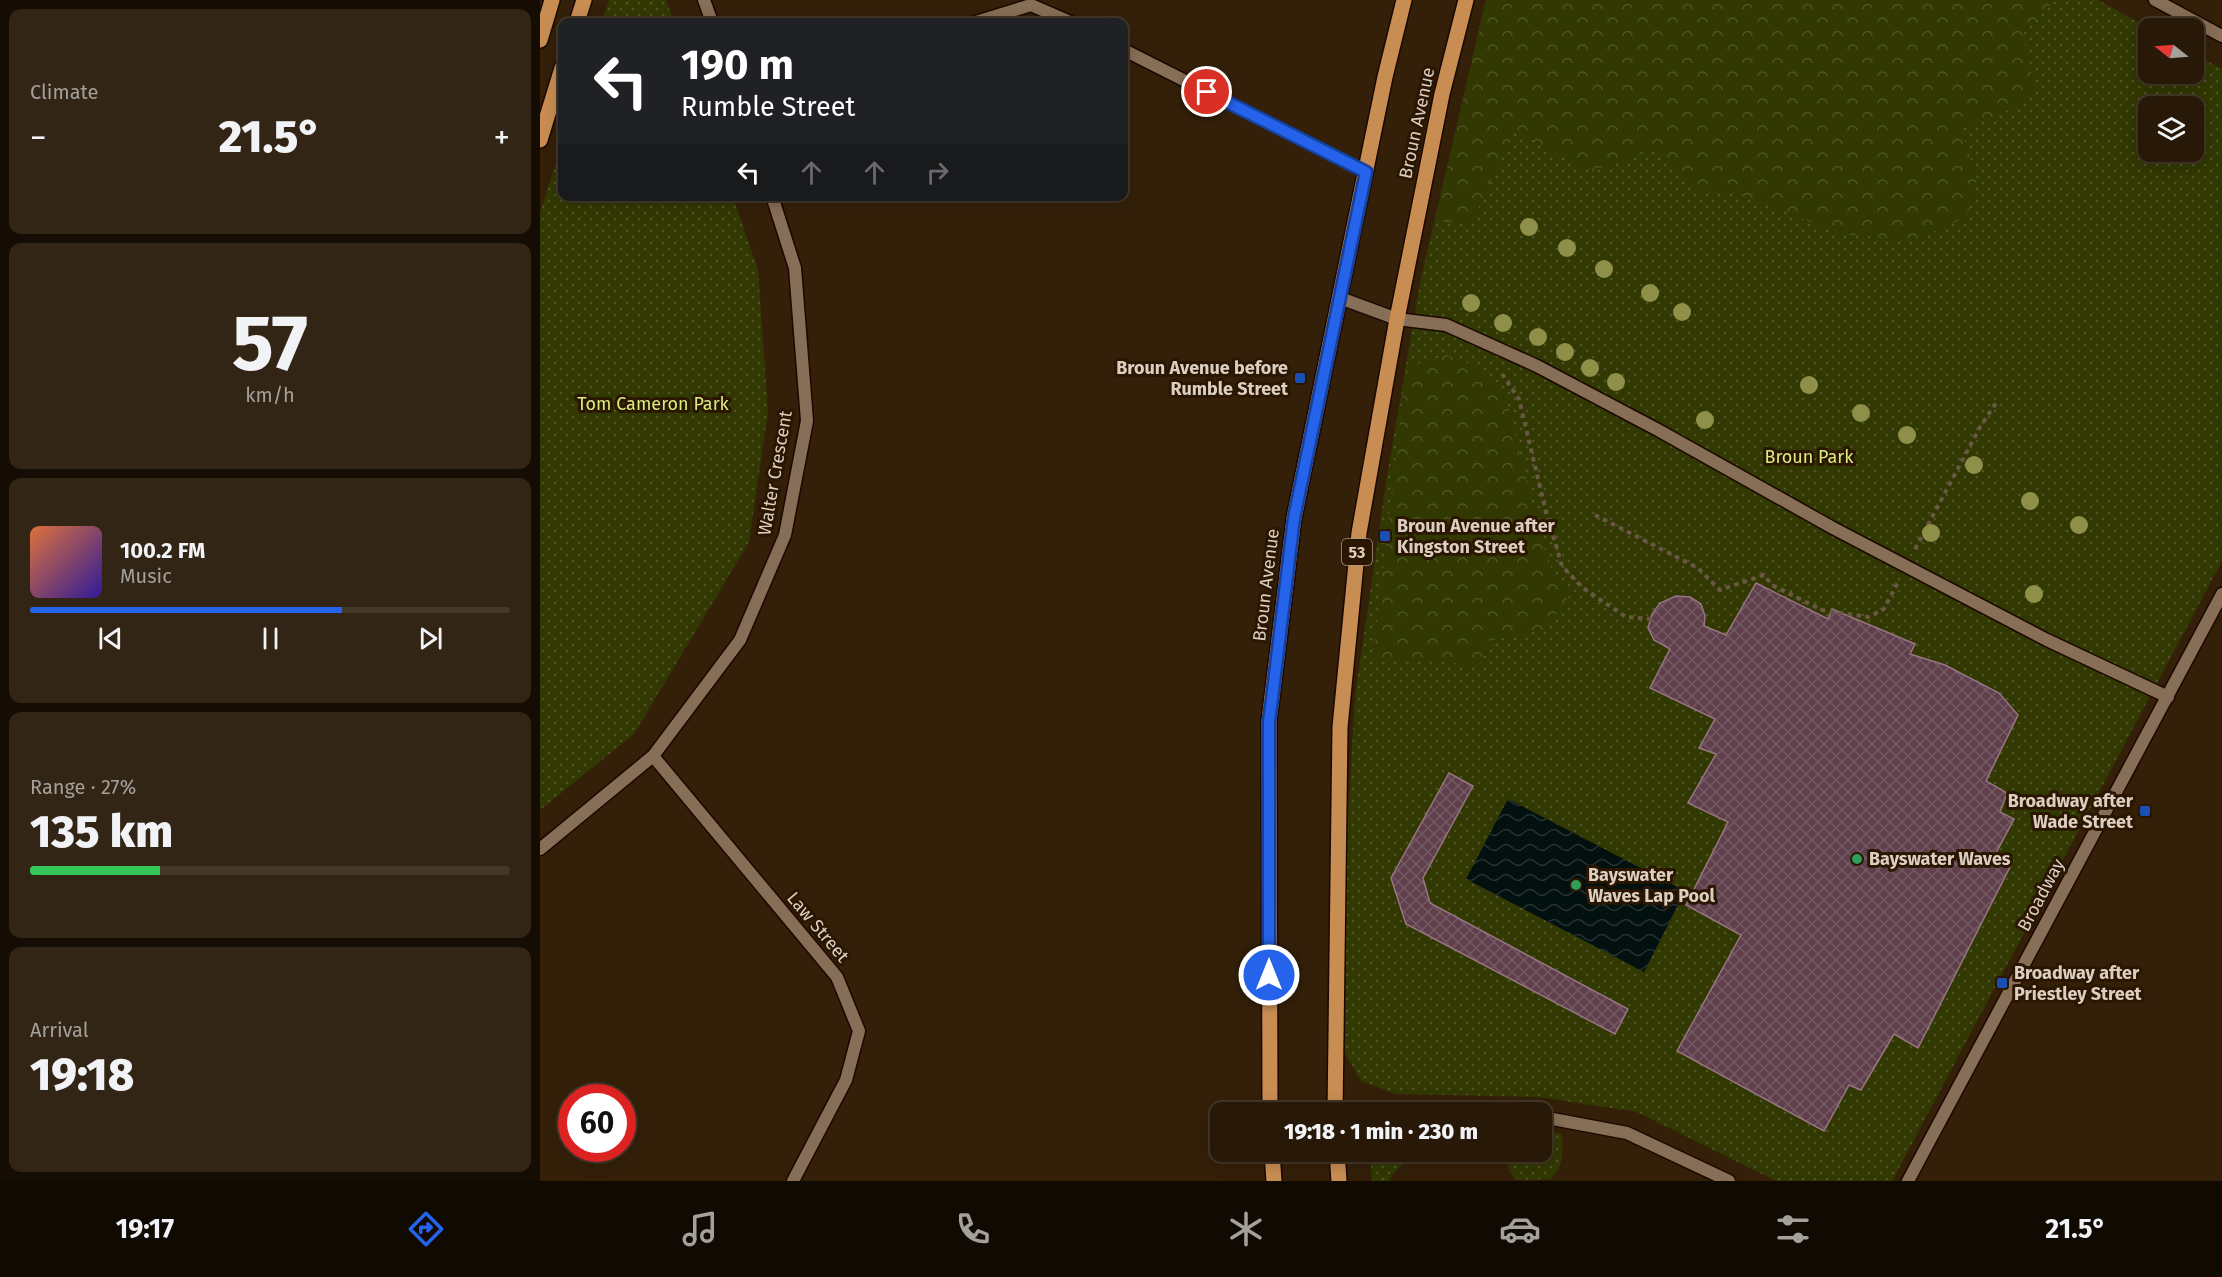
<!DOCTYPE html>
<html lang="en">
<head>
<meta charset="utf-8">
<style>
	:root { --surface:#271807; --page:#332515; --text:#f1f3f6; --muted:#a4a09b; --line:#433728; --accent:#2563eb }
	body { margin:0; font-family:"Fira Sans",sans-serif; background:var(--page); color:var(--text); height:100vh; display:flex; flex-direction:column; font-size:22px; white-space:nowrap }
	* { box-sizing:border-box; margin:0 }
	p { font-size:20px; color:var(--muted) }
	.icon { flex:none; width:33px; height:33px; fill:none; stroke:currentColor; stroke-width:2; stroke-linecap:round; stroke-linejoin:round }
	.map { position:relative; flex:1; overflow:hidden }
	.panel { display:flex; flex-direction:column; gap:9px; padding:9px; background:#150d04; width:540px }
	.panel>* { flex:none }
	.guide { position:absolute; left:18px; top:18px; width:570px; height:183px; border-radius:12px; box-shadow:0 3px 15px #0003,0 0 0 2px var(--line); background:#202124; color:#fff; overflow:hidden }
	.needle { width:39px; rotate:287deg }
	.controls { position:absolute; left:1598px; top:18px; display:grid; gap:12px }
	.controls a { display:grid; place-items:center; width:66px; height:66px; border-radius:12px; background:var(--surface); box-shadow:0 3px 15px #0003,0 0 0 2px var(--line); font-size:30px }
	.speed { position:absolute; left:18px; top:1084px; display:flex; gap:12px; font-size:30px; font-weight:700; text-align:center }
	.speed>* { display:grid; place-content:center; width:78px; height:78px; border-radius:50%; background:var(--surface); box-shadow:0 3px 15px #0003,0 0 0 2px var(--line); line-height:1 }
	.speed .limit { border:9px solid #d22; background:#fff; color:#111 }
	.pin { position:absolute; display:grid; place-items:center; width:51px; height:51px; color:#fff; margin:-26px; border:3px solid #fff; border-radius:50%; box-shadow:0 2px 6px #0007 }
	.me { position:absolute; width:66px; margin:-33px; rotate:0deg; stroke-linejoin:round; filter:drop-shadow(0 0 4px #0008) }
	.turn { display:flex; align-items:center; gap:21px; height:126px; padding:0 24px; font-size:27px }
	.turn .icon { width:78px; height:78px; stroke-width:2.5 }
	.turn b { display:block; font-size:42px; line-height:51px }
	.lanes { display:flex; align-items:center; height:57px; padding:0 24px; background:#0003; justify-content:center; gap:30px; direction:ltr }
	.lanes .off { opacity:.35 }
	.big { font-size:45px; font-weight:800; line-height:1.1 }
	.panel .tile { flex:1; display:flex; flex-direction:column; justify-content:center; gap:9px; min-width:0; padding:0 21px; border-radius:12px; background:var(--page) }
	.panel .dial { align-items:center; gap:0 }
	.dial b { font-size:78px; line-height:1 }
	.song { display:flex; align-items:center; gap:18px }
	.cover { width:72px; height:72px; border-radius:9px; background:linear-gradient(135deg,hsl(20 70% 55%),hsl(250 70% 35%)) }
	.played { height:6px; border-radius:3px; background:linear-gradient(90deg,var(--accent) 65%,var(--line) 65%) }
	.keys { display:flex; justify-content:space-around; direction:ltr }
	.heat { display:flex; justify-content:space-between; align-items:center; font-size:33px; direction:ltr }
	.charge { height:9px; border-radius:4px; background:linear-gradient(90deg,#34c759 27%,var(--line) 0) }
	.trip { position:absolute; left:670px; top:1102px; width:342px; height:60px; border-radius:12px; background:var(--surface); box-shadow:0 3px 15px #0003,0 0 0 2px var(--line); font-weight:800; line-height:60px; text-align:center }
	.tabs { display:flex; height:96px; justify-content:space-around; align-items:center; background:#100a03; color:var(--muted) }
	.tabs .icon { width:42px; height:42px }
	.tabs .selected { color:var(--accent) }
	.tabs b { font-size:27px; color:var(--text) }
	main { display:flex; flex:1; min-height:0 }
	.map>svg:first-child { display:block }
	.grass { fill:url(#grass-dots); fill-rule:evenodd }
	.forest { fill:url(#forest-crowns) }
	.water { fill:url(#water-waves) }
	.building { fill:url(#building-cross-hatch); stroke:#987582; stroke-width:1.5 }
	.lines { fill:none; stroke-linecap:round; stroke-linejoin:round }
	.service-casing { stroke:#1b0800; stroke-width:15 }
	.minor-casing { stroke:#1b0800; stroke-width:15 }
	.primary-casing { stroke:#1b0800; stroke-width:18 }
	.path { stroke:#6a5845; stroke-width:4; stroke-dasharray:4.5 4.5; stroke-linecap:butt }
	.service { stroke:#876e56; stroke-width:12 }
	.minor { stroke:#876e56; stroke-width:12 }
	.primary { stroke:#c88d53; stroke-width:15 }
	.tree { fill:#8e9049 }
	.route-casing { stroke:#184099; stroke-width:15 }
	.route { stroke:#2563eb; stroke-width:10 }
	.transit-dot { fill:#1a4fb4; stroke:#2a1601; stroke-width:2 }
	.leisure-dot { fill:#2e9e5b; stroke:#2a1601; stroke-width:2 }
	.labels { text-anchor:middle; stroke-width:6; stroke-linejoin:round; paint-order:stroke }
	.shield { fill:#2a1601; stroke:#a79888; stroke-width:1.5 }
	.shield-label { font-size:16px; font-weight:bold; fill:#dccfc2 }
	.street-label { font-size:18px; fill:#dccfc2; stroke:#2a1601 }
	.poi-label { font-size:18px; font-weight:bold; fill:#dccfc2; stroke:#2a1601; text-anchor:start }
	.park-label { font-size:18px; fill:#d8ec7d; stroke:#2a1601 }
</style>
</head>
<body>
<main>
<section class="panel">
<div class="tile"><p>Climate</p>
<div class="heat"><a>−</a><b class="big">21.5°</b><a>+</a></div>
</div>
<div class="tile dial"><b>57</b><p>km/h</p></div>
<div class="tile">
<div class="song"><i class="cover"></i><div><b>100.2 FM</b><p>Music</p></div></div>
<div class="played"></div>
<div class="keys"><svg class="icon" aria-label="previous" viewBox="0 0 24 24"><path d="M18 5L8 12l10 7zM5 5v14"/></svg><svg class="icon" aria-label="pause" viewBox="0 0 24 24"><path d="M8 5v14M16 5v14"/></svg><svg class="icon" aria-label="next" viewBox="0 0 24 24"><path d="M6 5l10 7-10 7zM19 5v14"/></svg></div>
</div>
<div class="tile"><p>Range · 27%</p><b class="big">135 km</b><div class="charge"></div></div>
<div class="tile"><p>Arrival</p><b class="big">19:18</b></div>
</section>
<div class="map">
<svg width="1682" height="1181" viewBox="0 0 1682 1181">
	<defs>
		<pattern id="grass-dots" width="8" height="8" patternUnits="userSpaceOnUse" patternTransform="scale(1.5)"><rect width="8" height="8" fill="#313802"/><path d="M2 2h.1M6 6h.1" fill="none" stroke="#4e5425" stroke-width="1.8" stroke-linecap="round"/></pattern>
		<pattern id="forest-crowns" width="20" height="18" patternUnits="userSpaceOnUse" patternTransform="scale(1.5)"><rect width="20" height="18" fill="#313802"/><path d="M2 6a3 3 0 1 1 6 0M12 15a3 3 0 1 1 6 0" fill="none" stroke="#4e5425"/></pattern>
		<pattern id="water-waves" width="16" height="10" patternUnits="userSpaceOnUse" patternTransform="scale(1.5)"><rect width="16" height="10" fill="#021010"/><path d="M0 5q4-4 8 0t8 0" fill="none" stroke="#263231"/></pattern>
		<pattern id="building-cross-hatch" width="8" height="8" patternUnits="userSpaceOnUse" patternTransform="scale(1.5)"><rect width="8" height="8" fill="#5e3f4b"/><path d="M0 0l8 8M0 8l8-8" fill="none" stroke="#745a63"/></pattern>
	</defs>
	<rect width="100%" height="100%" fill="#342009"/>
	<g class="grass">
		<path d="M69,0H126L134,22H62Z"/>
		<path d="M946,0H1558L1609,28L1608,74H1653V53L1682,69V561L1352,1181H1236L1097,1112L1000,1097L856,1094L821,1081L803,1050L802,918L815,696L847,476L880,283ZM1608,106H1653V152H1608Z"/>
		<path d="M22,143V196L193,197L218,270L228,412L209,542L94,734L0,810V213Z"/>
		<path d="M1002,1130L1022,1134C1022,1154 1025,1165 1010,1179L977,1180C967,1172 966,1164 970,1152H1002Z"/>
		<path d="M830,1152H892C873,1154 858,1166 848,1181H832Z"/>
	</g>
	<g class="forest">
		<path d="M946,0H1515L1483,34L1496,92L1460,115L1421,127L1437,179L1427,216L1376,240L1301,234L1196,192L1154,190L1113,149L1051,172L974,130L931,224L895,221Z"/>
		<path d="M907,355L937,367L966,397L1000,535L1012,571L1031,593L1006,629L947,641L938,669L904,660L833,658L866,367Z"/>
	</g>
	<path class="water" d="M968,799L1145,891L1104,972L926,879Z"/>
	<g class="building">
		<path d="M1216,583L1288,619L1292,609L1375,644L1370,654L1405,665L1459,693L1478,715L1446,781L1467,793L1460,812L1474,819L1455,855L1472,863L1378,1048L1354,1034L1321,1090L1309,1085L1284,1131L1137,1051L1201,935L1146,905L1188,822L1148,803L1176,754L1159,748L1175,719L1110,688L1130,649L1114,640L1108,628L1112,614L1120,603L1136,596L1150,597L1161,604L1165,616L1164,626L1186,635Z"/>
		<path d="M909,773L933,786L883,878L890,903L1088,1009L1075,1034L866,924L851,878Z"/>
	</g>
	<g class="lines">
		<defs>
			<path id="service" d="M800,298L857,319L906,325L997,366L1118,430L1293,528L1507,640L1628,697"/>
			<g id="minor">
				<path d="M164,0L172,22"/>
				<path d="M1615,0L1682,36"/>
				<path d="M436,22L491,5L530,22"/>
				<path d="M584,50L826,172"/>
				<path d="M113,756L297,977L319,1031L306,1080L253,1181"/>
				<path d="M0,849L113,756L200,640L245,535L267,421L255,268L232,196"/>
				<path d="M1002,1117L1087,1133L1189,1181"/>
				<path d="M1368,1181L1682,594"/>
			</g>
			<g id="primary">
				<path d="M37,22L44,0"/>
				<path d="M0,40L12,0"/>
				<path d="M0,140L22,68"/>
				<path d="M730,1113L729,721L754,518L845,77L864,0"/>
				<path d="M795,1113L800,727L819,533L857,319L902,94L926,0"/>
				<path d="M732,1152L734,1181"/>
				<path d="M797,1152L799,1181"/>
			</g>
		</defs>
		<use href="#service" class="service-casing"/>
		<use href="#minor" class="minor-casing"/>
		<use href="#primary" class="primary-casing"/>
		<g class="path">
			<path d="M962,374L979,399L1005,508L1022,566L1043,588L1086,617L1111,619"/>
			<path d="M1055,515L1158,568L1180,590L1224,575L1232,585L1282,610L1328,617L1344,609L1358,582"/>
			<path d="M1375,549L1440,427L1458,400"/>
			<path d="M819,1104L820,1113"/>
		</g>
		<use href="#service" class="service"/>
		<use href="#minor" class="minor"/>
		<use href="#primary" class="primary"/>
	</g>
	<g class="tree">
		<circle cx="989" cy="227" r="9"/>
		<circle cx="1027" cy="248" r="9"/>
		<circle cx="1064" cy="269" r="9"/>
		<circle cx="1110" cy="293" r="9"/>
		<circle cx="931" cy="303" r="9"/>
		<circle cx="1142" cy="312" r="9"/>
		<circle cx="963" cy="323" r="9"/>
		<circle cx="998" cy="337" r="9"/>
		<circle cx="1025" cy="352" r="9"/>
		<circle cx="1050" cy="368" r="9"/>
		<circle cx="1076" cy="382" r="9"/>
		<circle cx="1269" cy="385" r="9"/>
		<circle cx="1321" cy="413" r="9"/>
		<circle cx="1165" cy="420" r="9"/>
		<circle cx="1367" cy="435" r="9"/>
		<circle cx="1434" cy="465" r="9"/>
		<circle cx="1490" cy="501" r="9"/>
		<circle cx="1539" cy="525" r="9"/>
		<circle cx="1391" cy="533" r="9"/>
		<circle cx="1494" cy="594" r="9"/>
	</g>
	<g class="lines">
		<defs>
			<path id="route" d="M667,92L826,172L754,518L732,699L729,721V975"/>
		</defs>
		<use href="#route" class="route-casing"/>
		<use href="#route" class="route"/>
	</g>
	<g class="transit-dot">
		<rect x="754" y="372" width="12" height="12" rx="3"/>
		<rect x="839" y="530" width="12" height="12" rx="3"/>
		<rect x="1599" y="805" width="12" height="12" rx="3"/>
		<rect x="1456" y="977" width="12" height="12" rx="3"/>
	</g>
	<g class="leisure-dot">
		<circle cx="1317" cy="859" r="6"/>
		<circle cx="1036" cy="885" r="6"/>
	</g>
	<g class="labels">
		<rect class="shield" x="802" y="539" width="30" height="26" rx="4.5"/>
		<g class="shield-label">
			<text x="817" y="558">53</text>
		</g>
		<g class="street-label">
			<text transform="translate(877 123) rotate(-78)" y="6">Broun Avenue</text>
			<text transform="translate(235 473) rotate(-80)" y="6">Walter Crescent</text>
			<text transform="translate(726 585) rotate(-83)" y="6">Broun Avenue</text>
			<text transform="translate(1501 895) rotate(-62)" y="6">Broadway</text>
			<text transform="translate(278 927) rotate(50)" y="6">Law Street</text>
		</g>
		<g class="poi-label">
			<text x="748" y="374" text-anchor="end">Broun Avenue before<tspan x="748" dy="21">Rumble Street</tspan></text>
			<text x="857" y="532">Broun Avenue after<tspan x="857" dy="21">Kingston Street</tspan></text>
			<text x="1593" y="807" text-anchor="end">Broadway after<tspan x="1593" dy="21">Wade Street</tspan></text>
			<text x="1329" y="865">Bayswater Waves</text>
			<text x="1048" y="881">Bayswater<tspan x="1048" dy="21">Waves Lap Pool</tspan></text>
			<text x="1474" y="979">Broadway after<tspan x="1474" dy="21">Priestley Street</tspan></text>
		</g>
		<g class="park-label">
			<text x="113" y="410">Tom Cameron Park</text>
			<text x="1269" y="463">Broun Park</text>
		</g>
	</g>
</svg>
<div class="controls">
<a><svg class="needle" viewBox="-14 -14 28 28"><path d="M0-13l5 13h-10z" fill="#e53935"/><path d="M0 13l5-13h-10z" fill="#a4a09b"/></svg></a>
<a><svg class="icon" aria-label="layers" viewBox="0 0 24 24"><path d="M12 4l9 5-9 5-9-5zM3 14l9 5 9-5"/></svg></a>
</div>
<div class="speed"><div class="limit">60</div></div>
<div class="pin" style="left:667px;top:92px;background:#d93025"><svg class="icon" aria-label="arrive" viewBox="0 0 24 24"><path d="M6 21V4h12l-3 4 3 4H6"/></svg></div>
<svg class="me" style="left:729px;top:975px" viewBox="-20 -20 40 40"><circle r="17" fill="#2563eb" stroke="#fff" stroke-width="3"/><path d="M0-11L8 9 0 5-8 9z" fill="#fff"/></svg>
<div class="trip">19:18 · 1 min · 230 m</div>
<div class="guide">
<div class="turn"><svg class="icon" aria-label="left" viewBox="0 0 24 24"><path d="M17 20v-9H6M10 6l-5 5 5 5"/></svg><div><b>190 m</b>Rumble Street</div></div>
<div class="lanes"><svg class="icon" aria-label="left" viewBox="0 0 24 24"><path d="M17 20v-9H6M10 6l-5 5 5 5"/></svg><svg class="icon off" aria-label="ahead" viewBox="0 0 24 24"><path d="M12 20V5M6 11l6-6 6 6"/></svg><svg class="icon off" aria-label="ahead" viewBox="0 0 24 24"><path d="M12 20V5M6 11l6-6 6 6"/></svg><svg class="icon off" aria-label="right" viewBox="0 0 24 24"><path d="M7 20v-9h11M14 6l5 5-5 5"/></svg></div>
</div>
</div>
</main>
<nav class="tabs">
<b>19:17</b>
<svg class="icon selected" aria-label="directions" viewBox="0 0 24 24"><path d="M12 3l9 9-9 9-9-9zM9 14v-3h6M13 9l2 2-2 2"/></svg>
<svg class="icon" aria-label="music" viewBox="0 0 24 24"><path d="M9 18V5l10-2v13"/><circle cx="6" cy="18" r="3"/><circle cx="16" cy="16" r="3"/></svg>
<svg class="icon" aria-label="phone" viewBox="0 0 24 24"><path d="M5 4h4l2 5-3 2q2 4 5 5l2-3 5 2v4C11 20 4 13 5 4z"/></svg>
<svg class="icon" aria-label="climate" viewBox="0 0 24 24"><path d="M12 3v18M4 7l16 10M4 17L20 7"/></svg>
<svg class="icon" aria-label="car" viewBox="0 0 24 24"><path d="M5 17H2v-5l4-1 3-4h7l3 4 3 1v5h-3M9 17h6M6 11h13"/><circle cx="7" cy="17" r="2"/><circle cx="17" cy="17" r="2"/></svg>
<svg class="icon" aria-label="filters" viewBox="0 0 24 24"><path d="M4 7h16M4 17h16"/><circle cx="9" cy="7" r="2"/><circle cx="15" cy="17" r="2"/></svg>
<b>21.5°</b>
</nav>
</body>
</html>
